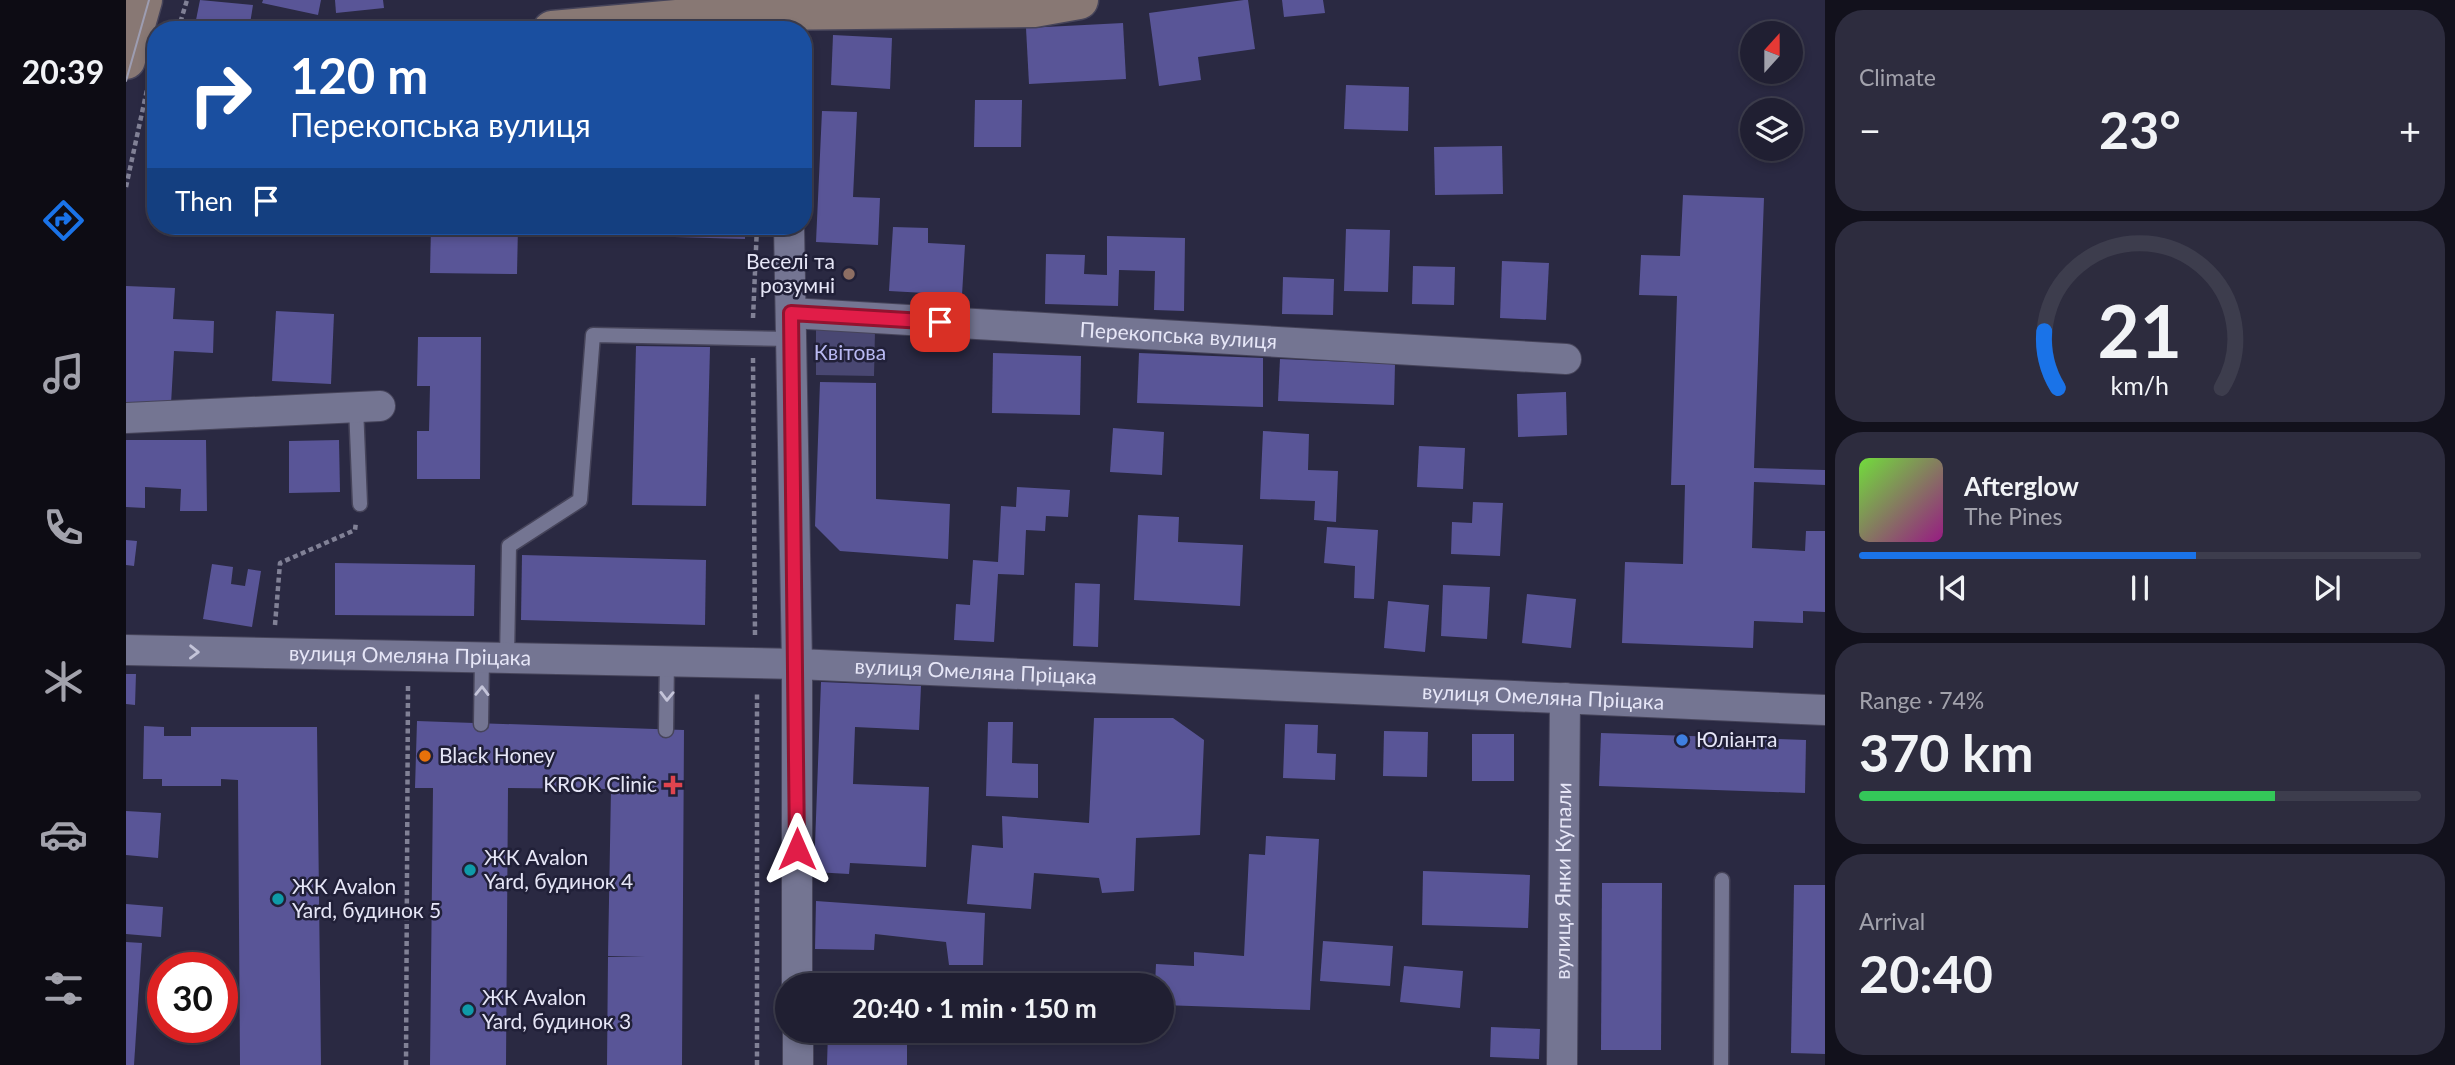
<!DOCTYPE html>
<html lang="en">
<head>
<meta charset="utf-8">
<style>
	:root { --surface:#201f32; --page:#2d2c3e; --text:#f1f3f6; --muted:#a2a2ac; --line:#3d3d4d; --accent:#1a73e8 }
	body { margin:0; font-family:Lato,sans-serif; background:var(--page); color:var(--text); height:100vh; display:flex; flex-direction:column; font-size:26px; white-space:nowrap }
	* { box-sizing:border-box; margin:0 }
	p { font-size:23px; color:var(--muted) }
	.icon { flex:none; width:38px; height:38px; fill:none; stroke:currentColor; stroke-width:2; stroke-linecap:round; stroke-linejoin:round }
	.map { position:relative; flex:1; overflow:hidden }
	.drawer { display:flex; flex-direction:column; gap:10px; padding:10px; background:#12111c; width:630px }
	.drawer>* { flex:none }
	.hud { position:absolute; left:21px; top:21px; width:665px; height:214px; border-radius:28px; box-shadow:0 4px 10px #0003,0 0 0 2px var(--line); background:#1a4fa0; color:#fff; overflow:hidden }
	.needle { width:46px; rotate:21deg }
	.buttons { position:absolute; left:1614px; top:21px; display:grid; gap:14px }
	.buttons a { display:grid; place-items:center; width:63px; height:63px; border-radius:50%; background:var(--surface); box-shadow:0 4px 10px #0003,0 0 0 2px var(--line); font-size:35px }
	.speed { position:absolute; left:21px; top:952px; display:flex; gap:14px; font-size:35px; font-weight:700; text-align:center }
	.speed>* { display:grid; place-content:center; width:91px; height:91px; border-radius:50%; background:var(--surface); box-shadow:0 4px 10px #0003,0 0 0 2px var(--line); line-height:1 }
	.speed .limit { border:10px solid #d22; background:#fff; color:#111 }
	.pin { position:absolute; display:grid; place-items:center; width:60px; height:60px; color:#fff; margin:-30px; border-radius:14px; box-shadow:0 4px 10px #0006 }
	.me { position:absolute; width:77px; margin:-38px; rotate:0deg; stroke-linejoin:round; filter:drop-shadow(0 0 5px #0008) }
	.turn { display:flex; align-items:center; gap:24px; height:147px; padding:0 28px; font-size:32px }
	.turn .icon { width:91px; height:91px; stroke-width:2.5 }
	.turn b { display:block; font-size:49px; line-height:60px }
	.then { display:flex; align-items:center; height:66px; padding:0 28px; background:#0003; gap:14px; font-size:26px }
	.big { font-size:52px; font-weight:700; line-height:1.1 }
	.drawer .card { flex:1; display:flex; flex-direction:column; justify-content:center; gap:10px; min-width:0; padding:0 24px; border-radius:28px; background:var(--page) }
	.drawer .dial { align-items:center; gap:0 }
	.dial svg { height:182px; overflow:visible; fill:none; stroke:var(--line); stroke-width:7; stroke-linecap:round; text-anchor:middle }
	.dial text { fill:var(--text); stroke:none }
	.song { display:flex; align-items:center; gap:21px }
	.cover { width:84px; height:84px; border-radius:10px; background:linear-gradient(135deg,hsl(100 70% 55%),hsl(310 70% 35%)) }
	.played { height:7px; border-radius:4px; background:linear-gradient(90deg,var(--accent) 60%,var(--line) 60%) }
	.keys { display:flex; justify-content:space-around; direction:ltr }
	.heat { display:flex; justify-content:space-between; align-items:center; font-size:38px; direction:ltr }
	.charge { height:10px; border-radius:5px; background:linear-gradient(90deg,#34c759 74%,var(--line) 0) }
	.trip { position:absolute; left:649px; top:973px; width:399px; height:70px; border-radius:35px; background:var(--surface); box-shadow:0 4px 10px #0003,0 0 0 2px var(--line); font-weight:700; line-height:70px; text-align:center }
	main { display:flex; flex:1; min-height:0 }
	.tab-bar { display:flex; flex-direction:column; width:126px; justify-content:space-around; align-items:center; background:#0d0c14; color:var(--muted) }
	.tab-bar .icon { width:49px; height:49px }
	.tab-bar .active { color:var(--accent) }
	.tab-bar b { font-size:32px; color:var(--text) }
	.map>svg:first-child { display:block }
	.green { fill:#494772 }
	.building { fill:#595597 }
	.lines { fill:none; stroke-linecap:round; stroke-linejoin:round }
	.lane-casing { stroke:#46445a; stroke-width:17 }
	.street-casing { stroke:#46445a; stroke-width:32 }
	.secondary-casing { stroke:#46445a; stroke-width:41 }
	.path { stroke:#818196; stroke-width:4.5; stroke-dasharray:5 3.5; stroke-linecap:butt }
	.lane { stroke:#747592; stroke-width:14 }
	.street { stroke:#747592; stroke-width:30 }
	.secondary { stroke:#887874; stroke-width:38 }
	.tram { stroke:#9d9db1; stroke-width:2 }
	.oneway { stroke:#c4c4d9 }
	.route-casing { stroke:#92132f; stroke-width:18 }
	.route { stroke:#e11d48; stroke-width:12 }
	.education-dot { fill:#8d6e63; stroke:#212038; stroke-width:2.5 }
	.shop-dot { fill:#3f7fe0; stroke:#212038; stroke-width:2.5 }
	.food-dot { fill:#e8710a; stroke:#212038; stroke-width:2.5 }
	.health-dot { fill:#e0444e; stroke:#212038; stroke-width:2.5 }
	.culture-dot { fill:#0f9aa8; stroke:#212038; stroke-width:2.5 }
	.labels { text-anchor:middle; stroke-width:5; stroke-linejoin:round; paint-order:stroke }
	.poi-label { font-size:21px; fill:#e6e6f7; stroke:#212038; text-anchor:start }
	.street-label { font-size:21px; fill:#e6e6f7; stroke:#212038 }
	.park-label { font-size:21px; fill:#b9b9f2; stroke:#212038 }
</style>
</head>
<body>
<main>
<nav class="tab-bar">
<b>20:39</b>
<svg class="icon active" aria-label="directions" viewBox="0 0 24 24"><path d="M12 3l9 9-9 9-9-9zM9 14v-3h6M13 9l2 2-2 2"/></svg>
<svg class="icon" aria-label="music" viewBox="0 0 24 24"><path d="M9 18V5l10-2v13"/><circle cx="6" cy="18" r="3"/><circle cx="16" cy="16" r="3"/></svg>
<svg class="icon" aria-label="phone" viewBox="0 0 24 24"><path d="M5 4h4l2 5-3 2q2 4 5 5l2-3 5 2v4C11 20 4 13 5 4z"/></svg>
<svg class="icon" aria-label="climate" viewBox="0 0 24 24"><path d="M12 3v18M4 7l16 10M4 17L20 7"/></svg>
<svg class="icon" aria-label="car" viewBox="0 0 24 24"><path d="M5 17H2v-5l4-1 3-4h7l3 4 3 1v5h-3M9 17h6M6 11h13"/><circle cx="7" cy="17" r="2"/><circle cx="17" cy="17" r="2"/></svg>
<svg class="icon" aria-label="filters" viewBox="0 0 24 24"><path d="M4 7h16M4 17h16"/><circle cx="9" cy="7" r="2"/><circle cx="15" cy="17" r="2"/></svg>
</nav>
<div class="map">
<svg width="1699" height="1065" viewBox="0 0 1699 1065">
	<rect width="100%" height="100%" fill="#2a2942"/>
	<path class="green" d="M690,328L749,331L748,376L690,375Z"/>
	<g class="building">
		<path d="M74,0L127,5L123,30H68Z"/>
		<path d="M137,0H195L192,15L136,3Z"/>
		<path d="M209,0H257L258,8L210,13Z"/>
		<path d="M1118,0H1122L1129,49L1072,57L1075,80L1033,86L1023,13Z"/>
		<path d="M1156,0H1197L1199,13L1158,17Z"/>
		<path d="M997,23L1000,79L903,84L900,28Z"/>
		<path d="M707,35L766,38L764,89L705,85Z"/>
		<path d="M1220,85L1283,87L1282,131L1218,129Z"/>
		<path d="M849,100H896L895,147H848Z"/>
		<path d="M696,111L731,112L727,197L754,198L752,245L690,242Z"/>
		<path d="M1376,146L1377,194L1309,195L1308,147Z"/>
		<path d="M1557,195L1638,198L1628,468L1699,470V485L1628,482L1626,548L1679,551L1680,531H1699V612L1677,611V623L1628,621L1627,648L1496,643L1499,562L1557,564L1559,485H1545L1551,296L1513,295L1515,255L1554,256Z"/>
		<path d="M305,226H392L391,274L304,273Z"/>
		<path d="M548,226H619V239L548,237Z"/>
		<path d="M767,227L802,228V243L839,245L836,295L763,291Z"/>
		<path d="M1220,229L1264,230L1262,292L1218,291Z"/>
		<path d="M981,236L1059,238L1058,311L1028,310L1029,271L993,270L992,306L919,304L920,254L959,255L958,274L981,275Z"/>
		<path d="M1376,261L1423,263L1420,320L1374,318Z"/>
		<path d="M1287,266L1329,267L1328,305L1286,304Z"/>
		<path d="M1157,277L1208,279L1207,315L1156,314Z"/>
		<path d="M0,286L49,288L47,319L88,321L87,353L48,351L45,404L0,402Z"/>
		<path d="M150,311L208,314L205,384L146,381Z"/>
		<path d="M292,337H355L354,479H291V431H303L304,386H291Z"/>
		<path d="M510,346L584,347L580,506L506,505Z"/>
		<path d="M867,353L955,356L954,415L866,413Z"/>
		<path d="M1013,353L1137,358V407L1011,403Z"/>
		<path d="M1154,359L1269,364L1268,405L1152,401Z"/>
		<path d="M694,382L750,383V499L824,504L822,559L714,551L689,526Z"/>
		<path d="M1440,392L1441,435L1392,437L1391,394Z"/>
		<path d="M987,428L1038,432L1036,475L984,472Z"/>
		<path d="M1137,431L1183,434L1182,470L1212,471L1210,522L1188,520L1189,501L1134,499Z"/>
		<path d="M0,440H80L81,511H54L55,489L19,487V508L0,507Z"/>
		<path d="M213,440L214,492L163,493V441Z"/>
		<path d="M1293,446L1339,448L1337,489L1291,487Z"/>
		<path d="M891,487L944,490L942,517L920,516L919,531L900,530L898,575L872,574L868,642L828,640L830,604L844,605L847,560L872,562L875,506L890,507Z"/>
		<path d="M1347,502L1377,503L1374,556L1325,554L1326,522L1346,523Z"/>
		<path d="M1012,515L1053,517L1052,542L1117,545L1114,606L1008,600Z"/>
		<path d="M1201,527L1252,530L1248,599L1228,598L1229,566L1198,563Z"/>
		<path d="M0,540L11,541L8,566L0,565Z"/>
		<path d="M396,555L580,560L579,625L395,620Z"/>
		<path d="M209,563L349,565L348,616L209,615Z"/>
		<path d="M86,564L107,567L105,584L119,586L122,569L135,571L126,627L77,619Z"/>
		<path d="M949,583L974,584L972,647L947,646Z"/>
		<path d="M1317,585L1364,587L1361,639L1315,636Z"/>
		<path d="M1401,594L1450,599L1445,648L1396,643Z"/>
		<path d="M1262,601L1303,605L1299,652L1258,648Z"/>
		<path d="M0,674H10L9,705L0,704Z"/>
		<path d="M695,682L795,686L793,730L729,727L727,784L803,787L800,867L724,863L723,874L688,872Z"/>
		<path d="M968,718H1047L1078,740L1074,835L1010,838L1008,891L976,893L973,878L908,873L905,909L841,904L846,845L877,848L876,816L963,823Z"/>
		<path d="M291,721L558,730L556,1065H481L482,957H519L482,956L485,789L382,788L380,1065H304L307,788H289Z"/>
		<path d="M862,722H887L886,763L912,764V798L860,796Z"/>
		<path d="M1159,724L1192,725L1191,753L1210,754L1209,780L1157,778Z"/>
		<path d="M18,726L38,727V736H65V727H191L195,1065H114L112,780L95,779V786H36V779H17Z"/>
		<path d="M1258,731L1302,732L1301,777L1257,776Z"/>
		<path d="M1475,733L1680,740L1679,793L1473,786Z"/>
		<rect x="1346" y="734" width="42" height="47"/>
		<path d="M0,811L35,813L32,858L0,855Z"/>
		<path d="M1140,836L1193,839L1184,1010L1036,1005V985H1029L1030,964L1068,966V952L1118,956L1123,854L1139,855Z"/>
		<path d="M1297,871L1404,875L1402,928L1296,925Z"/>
		<path d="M1476,883H1536L1535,1050H1475Z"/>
		<path d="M1668,885H1699V1054L1665,1053Z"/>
		<path d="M690,901L859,913L857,965H823L820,942L749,934L748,950L689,949Z"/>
		<path d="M0,904L37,907L35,937L0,934Z"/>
		<path d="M1197,941L1267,946L1264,986L1194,981Z"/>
		<path d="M0,942L16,943L8,1065H0Z"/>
		<path d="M1278,966L1337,971L1334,1008L1274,1002Z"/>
		<path d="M1365,1027L1414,1029L1413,1059L1364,1057Z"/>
		<path d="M702,1031H756V1041H781V1065H701Z"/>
	</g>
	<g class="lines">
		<defs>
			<g id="lane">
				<path d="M230,407L234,504"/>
				<path d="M381,658L383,546L454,500L467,335L665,339"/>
				<path d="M355,724L356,657"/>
				<path d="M540,730L541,661"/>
				<path d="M1595,1065L1596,880"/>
			</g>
			<g id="street">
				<path d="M663,226L671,664V985"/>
				<path id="s1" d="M665,313L1440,359"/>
				<path d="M0,418L254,406"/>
				<path id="s2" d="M0,650L671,664L1699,710"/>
				<path d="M672,1031V1065"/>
				<path id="s3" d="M1436,1065L1439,698"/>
			</g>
			<g id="secondary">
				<path d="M426,30L640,11L908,8L953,0"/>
				<path d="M0,60L17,0"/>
			</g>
		</defs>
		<use href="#lane" class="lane-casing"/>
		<use href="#street" class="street-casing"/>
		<use href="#secondary" class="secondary-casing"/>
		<g class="path">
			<path d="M52,30L61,0"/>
			<path d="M0,187L22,85"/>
			<path d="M627,318L631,226"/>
			<path d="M627,358L629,636"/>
			<path d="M149,625L154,563L229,530L230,522"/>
			<path d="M280,1065L282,684"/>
			<path d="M631,1065V691"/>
		</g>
		<use href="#lane" class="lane"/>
		<use href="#street" class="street"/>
		<use href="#secondary" class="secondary"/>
		<path class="tram" d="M0,81L23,0"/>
	</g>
	<defs><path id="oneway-chevron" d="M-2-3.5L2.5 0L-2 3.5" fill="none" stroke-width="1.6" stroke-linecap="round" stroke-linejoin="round" transform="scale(1.75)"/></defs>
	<g class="oneway">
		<use href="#oneway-chevron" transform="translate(68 652) rotate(1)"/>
		<use href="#oneway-chevron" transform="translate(356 691) rotate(-89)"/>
		<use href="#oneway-chevron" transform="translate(541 696) rotate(91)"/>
	</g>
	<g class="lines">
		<defs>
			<path id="route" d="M671,849L665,313L814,322"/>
		</defs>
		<use href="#route" class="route-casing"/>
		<use href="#route" class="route"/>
	</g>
	<circle class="education-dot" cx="723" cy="274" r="7"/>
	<circle class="shop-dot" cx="1556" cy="740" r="7"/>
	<circle class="food-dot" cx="299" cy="756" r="7"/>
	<path class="health-dot" d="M543.5 774.5h7v7h7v7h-7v7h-7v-7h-7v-7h7z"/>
	<g class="culture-dot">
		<circle cx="344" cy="870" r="7"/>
		<circle cx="152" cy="899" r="7"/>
		<circle cx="342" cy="1010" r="7"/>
	</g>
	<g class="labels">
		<g class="poi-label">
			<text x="709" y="269" text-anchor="end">Веселі та<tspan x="709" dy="24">розумні</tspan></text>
			<text x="1570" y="747">Юліанта</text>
			<text x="313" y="763">Black Honey</text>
			<text x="531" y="792" text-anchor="end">KROK Clinic</text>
			<text x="358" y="865">ЖК Avalon<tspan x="358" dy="24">Yard, будинок 4</tspan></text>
			<text x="166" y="894">ЖК Avalon<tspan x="166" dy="24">Yard, будинок 5</tspan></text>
			<text x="356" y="1005">ЖК Avalon<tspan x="356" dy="24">Yard, будинок 3</tspan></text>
		</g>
		<g class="street-label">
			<text dy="7" stroke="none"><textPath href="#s1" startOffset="388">Перекопська вулиця</textPath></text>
			<text dy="7" stroke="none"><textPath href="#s2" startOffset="284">вулиця Омеляна Пріцака</textPath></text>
			<text dy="7" stroke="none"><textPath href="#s2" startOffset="850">вулиця Омеляна Пріцака</textPath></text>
			<text dy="7" stroke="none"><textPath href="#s2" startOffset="1418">вулиця Омеляна Пріцака</textPath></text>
			<text dy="7" stroke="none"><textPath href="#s3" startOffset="184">вулиця Янки Купали</textPath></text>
		</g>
		<g class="park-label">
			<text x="724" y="360">Квітова</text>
		</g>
	</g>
</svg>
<div class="buttons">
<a><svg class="needle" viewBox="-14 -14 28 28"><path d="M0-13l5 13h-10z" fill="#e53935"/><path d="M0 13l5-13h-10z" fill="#a2a2ac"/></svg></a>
<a><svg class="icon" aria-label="layers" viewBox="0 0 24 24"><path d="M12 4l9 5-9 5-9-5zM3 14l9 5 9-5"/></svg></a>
</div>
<div class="speed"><div class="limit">30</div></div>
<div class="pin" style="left:814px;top:322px;background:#d93025"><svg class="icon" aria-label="arrive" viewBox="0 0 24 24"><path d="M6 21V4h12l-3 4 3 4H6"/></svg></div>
<svg class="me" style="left:671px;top:849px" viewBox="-20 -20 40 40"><path d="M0-17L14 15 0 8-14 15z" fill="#e11d48" stroke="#fff" stroke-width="4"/></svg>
<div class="trip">20:40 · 1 min · 150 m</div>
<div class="hud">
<div class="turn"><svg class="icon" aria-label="right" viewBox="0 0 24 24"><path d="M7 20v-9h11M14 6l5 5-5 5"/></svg><div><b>120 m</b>Перекопська вулиця</div></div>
<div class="then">Then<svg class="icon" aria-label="arrive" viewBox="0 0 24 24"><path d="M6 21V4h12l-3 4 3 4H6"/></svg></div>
</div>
</div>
<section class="drawer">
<div class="card"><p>Climate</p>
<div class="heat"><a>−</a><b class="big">23°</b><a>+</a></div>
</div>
<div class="card dial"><svg viewBox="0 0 100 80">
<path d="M14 69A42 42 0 1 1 86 69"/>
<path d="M14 69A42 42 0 0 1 8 44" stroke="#1a73e8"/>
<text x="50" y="56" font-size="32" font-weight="700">21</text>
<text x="50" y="72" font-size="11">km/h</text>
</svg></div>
<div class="card">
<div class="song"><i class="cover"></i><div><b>Afterglow</b><p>The Pines</p></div></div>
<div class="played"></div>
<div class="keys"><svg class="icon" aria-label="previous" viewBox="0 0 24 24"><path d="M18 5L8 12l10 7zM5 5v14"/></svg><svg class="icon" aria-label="pause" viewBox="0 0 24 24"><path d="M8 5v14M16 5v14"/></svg><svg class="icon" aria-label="next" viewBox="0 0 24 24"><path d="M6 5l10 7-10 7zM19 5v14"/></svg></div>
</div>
<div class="card"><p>Range · 74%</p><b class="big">370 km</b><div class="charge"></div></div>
<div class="card"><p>Arrival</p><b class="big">20:40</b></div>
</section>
</main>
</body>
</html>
